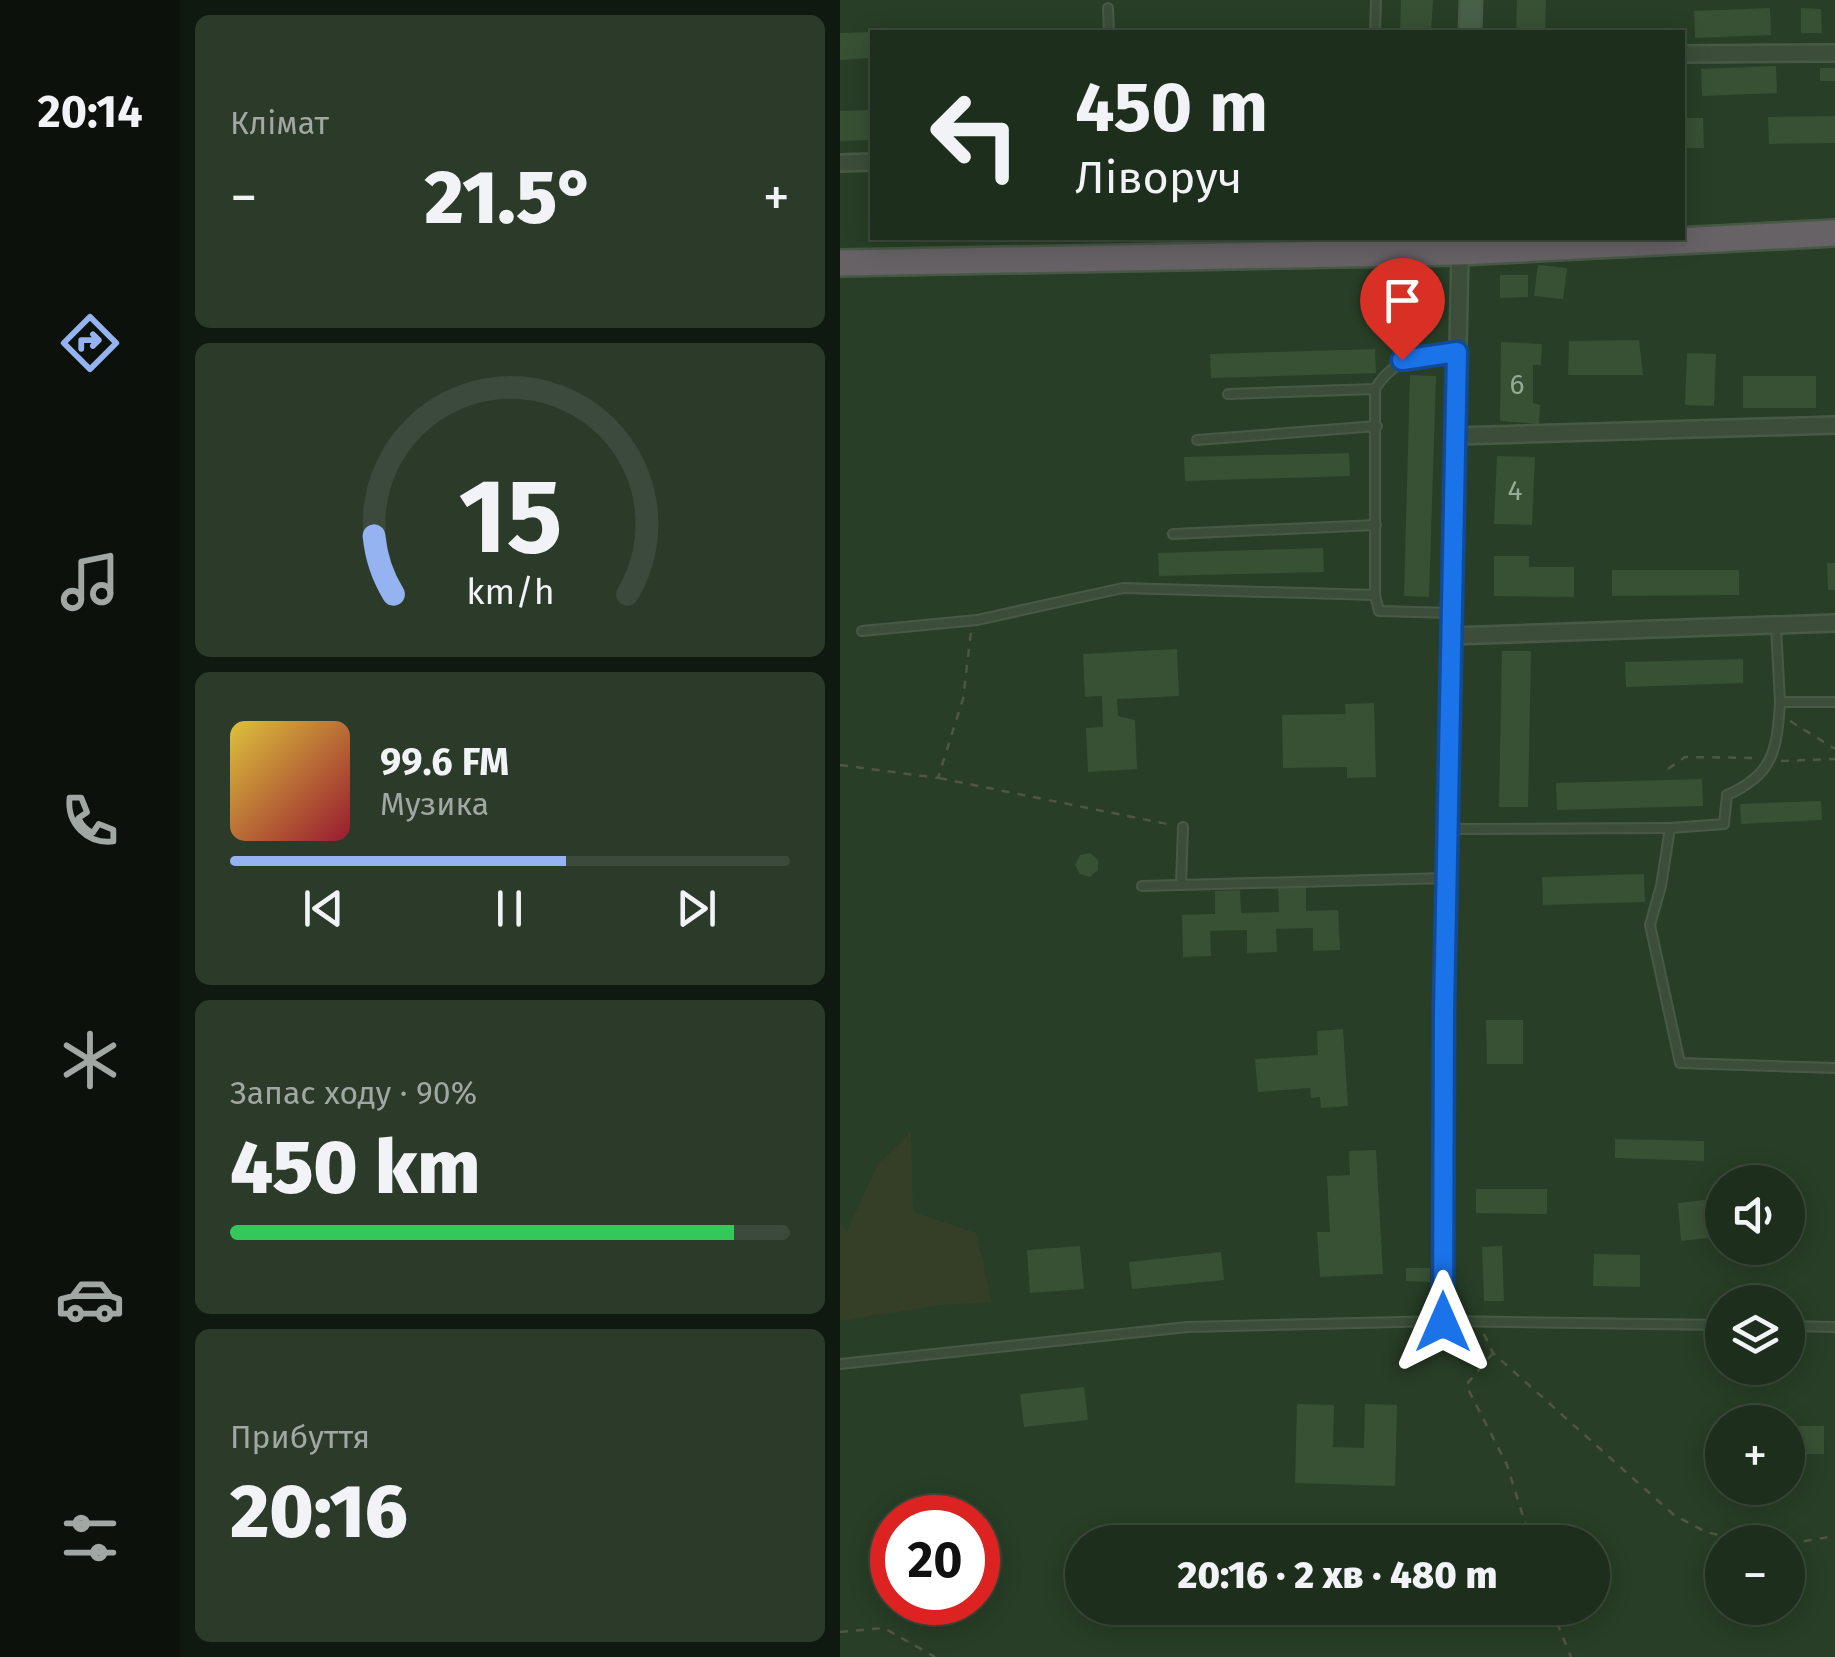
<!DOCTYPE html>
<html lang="uk">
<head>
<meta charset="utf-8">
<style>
	:root { --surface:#1e2e1c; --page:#2b3a29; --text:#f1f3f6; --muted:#a1a8a3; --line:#3c4a3b; --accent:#95b2f1 }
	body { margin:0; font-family:"Fira Sans",sans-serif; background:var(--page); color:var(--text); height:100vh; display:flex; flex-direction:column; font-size:38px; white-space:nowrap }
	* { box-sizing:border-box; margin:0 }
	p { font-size:32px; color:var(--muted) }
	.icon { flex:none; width:55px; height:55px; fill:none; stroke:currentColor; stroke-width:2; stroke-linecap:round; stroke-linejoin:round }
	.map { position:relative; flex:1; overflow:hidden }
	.sheet { display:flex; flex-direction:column; gap:15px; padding:15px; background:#10190f; width:660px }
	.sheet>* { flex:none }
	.hud { position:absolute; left:30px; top:30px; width:815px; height:210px; border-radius:0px; box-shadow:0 5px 25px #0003,0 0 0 2px var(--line); background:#1e2e1c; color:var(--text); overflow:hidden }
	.tools { position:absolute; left:865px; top:1165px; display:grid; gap:20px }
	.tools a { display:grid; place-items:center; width:100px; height:100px; border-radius:50%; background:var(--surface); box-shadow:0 5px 25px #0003,0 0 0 2px var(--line); font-size:50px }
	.speed { position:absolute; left:30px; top:1495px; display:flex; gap:20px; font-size:50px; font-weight:700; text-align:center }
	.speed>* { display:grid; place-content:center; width:130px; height:130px; border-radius:50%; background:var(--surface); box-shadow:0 5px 25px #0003,0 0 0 2px var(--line); line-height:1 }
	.speed .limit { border:15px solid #d22; background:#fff; color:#111 }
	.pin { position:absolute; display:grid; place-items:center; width:85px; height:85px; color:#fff; margin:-102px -42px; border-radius:50% 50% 50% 0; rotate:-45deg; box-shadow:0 0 10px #0007 }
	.pin .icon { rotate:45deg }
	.me { position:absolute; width:110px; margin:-55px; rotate:0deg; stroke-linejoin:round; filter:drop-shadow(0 0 8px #0008) }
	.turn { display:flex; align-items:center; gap:35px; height:210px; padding:0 40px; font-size:45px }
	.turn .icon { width:130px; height:130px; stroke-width:2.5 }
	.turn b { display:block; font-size:70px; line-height:85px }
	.big { font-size:75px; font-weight:800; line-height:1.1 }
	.sheet .card { flex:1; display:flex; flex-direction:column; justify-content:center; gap:15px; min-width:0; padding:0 35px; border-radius:15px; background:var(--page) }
	.sheet .dial { align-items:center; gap:0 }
	.dial svg { height:260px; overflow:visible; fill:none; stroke:var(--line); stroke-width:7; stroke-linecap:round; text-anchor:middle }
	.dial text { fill:var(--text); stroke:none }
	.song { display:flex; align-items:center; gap:30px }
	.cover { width:120px; height:120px; border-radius:15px; background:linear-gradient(135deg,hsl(50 70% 55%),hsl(350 70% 35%)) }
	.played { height:10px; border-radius:5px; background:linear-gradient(90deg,var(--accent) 60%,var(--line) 60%) }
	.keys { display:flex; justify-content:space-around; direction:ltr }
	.heat { display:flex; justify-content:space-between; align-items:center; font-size:55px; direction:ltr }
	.charge { height:15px; border-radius:8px; background:linear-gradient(90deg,#34c759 90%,var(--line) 0) }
	.trip { position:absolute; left:225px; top:1525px; width:545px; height:100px; border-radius:50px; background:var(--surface); box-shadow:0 5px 25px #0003,0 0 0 2px var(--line); font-weight:800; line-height:100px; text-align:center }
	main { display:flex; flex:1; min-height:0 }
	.tab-bar { display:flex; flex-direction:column; width:180px; justify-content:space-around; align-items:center; background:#0c120b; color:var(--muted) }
	.tab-bar .icon { width:70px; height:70px }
	.tab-bar .active { color:var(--accent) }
	.tab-bar b { font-size:45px; color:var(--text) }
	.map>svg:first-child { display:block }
	.green { fill:#353f28 }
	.building { fill:#385135 }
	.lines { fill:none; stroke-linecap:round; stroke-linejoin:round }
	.service-casing { stroke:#485a46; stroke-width:12 }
	.minor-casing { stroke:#485a46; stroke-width:20 }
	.secondary-casing { stroke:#485a46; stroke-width:25 }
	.trunk-casing { stroke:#475945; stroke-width:30 }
	.path { stroke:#4e5741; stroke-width:2.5; stroke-dasharray:8 8; stroke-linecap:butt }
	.service { stroke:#3c4e3a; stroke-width:8 }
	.minor { stroke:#3c4e3a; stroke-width:15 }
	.secondary { stroke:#496048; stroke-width:20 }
	.trunk { stroke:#666266; stroke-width:25 }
	.route-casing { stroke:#114b97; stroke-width:25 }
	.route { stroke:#1a73e8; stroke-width:18 }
	.labels { text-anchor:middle; stroke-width:10; stroke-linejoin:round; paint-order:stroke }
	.number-label { font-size:28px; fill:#96aa94 }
</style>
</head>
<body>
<main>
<nav class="tab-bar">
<b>20:14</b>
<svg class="icon active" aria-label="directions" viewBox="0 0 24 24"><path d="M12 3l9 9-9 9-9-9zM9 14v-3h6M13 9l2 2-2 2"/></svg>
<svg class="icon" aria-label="music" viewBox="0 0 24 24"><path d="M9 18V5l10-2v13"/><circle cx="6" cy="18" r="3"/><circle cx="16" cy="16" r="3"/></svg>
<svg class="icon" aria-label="phone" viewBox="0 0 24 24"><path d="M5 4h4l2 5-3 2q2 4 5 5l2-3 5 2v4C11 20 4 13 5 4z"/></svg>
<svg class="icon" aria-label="climate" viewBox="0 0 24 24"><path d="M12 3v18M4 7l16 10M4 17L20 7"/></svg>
<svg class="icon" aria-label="car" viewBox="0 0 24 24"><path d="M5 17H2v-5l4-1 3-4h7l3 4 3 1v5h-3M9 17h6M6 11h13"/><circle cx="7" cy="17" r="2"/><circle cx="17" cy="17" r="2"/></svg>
<svg class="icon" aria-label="filters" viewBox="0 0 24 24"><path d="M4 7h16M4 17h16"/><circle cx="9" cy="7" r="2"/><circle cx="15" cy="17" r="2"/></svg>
</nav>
<section class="sheet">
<div class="card"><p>Клімат</p>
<div class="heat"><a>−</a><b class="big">21.5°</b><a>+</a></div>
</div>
<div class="card dial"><svg viewBox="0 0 100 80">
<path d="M14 69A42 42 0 1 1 86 69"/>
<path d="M14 69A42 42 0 0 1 8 51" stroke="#95b2f1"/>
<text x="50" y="56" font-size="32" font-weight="700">15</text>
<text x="50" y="72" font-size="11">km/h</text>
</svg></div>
<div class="card">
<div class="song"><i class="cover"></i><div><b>99.6 FM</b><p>Музика</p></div></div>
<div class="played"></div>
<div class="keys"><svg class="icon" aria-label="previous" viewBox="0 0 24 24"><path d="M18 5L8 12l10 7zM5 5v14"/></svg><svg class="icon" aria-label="pause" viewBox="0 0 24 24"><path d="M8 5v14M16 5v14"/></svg><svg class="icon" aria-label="next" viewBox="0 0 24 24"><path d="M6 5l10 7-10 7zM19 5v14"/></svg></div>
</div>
<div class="card"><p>Запас ходу · 90%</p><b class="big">450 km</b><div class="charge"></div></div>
<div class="card"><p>Прибуття</p><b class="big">20:16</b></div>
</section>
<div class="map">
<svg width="995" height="1657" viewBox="0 0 995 1657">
	<rect width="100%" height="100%" fill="#283e26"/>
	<path class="green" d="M71,1132L73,1212L136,1233L152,1302L101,1305L0,1321V1224L7,1231L38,1164Z"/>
	<g class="building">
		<path d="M561,0H593L591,32H560Z"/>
		<path d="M677,0H706L705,32H676Z"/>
		<path d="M930,8L931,35L855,38L854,11Z"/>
		<path d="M961,8L981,9L982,33H961Z"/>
		<path d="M32,32V58L0,60V33Z"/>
		<path d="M936,66L937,93L862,96L861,69Z"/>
		<rect x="980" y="68" width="15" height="13"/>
		<path d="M32,110V140L0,141V111Z"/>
		<path d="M995,116V143L929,144L928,117Z"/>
		<path d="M842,118H863L864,148H842Z"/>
		<path d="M698,265L727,268L723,299L694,296Z"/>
		<path d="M660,275H688V297L660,298Z"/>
		<path d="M799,340L803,375H728L729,341Z"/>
		<path d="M661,342L702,344L701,365H693V403L700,405L699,424L660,421Z"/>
		<path d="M535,349L536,373L371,378L370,354Z"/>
		<path d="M847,353L876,354L874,406L845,405Z"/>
		<path d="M570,375L596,376L589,597L564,596Z"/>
		<rect x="903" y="376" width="73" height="32"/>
		<path d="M509,453L510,476L345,481L344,457Z"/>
		<path d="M657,456L695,457L692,525L654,524Z"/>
		<path d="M483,548L484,572L319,576L318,553Z"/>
		<path d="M654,556H689V567H734V597L654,596Z"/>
		<path d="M987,563H995V590H988Z"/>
		<path d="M772,570H899V595L772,596Z"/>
		<path d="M337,649L339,696L277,699L278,716L295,720L297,769L248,772L246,728L263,727L262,696L245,697L243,654Z"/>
		<path d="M662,651H691L688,807H659Z"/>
		<path d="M903,659V683L786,687L785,662Z"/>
		<path d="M534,703L536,777L507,778V767L443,768L442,715L506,714L505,704Z"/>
		<path d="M862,779L863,806L717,810L716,783Z"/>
		<path d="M981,801L982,820L901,824L900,804Z"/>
		<path d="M250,853L258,860V870L250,877L240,874L235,865L240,855Z"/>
		<path d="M804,874L805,902L703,905L702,877Z"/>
		<path d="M466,886V911L498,910L500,950L473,951V928L436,929L437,952L407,953V930L370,931L371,956L343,957L342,915L375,914V891L400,890L401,913L439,912L438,887Z"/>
		<path d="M646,1020H683V1064H647Z"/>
		<path d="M503,1029L508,1106L481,1108L480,1097L471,1098L470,1088L418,1092L415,1059L478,1055L477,1031Z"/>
		<path d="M775,1139L864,1141V1161L775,1158Z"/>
		<path d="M536,1150L543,1274L480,1277L477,1232H490L487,1176L510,1175L509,1151Z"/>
		<path d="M636,1189H707V1214L636,1213Z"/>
		<path d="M865,1200L868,1238L841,1241L838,1203Z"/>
		<path d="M240,1246L244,1289L190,1293L187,1250Z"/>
		<path d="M662,1246L664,1301H644L642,1247Z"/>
		<path d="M381,1252L384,1280L292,1289L289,1262Z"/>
		<path d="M754,1254L800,1255V1287L753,1286Z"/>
		<path d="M566,1268H590V1282L566,1281Z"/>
		<path d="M244,1387L248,1420L184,1427L180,1394Z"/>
		<path d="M457,1404L494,1405L493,1447L524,1448L525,1404L557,1405L555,1486L455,1483Z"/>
		<path d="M948,1426H984V1454H949Z"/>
	</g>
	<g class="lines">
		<defs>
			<g id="service">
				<path d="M268,8L269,32"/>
				<path d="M535,32L536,0"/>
				<path d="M388,394L535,389"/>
				<path d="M357,440L537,426"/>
				<path d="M333,534L536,525"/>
				<path d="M612,613L539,611L535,595V389C554,358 582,353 617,352"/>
				<path d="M936,627L940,702"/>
				<path d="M22,631L137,620L283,588L535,595"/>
				<path d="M995,702H940C937,751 933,775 887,795L884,824L830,828L821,886L810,925L840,1063L995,1068"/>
				<path d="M609,829L830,828"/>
				<path d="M341,884L343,827"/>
				<path d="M302,886L607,878"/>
				<path d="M603,1321V1280"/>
				<path d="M948,1326L995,1327"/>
				<path d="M0,1364L347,1327L603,1321L882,1325"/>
			</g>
			<g id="minor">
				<path d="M842,54L995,53"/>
				<path d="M0,163L32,162"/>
				<path d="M616,436L995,425"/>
				<path d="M612,636L995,623"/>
				<path d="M603,1280L604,1010L620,252"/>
			</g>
			<path id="secondary" d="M630,32L631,0"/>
			<path id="trunk" d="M0,263L620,252L995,233"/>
		</defs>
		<use href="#service" class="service-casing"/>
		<use href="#minor" class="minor-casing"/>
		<use href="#secondary" class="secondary-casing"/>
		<use href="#trunk" class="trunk-casing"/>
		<g class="path">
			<path d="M950,721L995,749"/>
			<path d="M941,761L995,759"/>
			<path d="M0,765L98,778L123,699L131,632"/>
			<path d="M828,769L845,757L918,758"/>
			<path d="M99,778L332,825"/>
			<path d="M644,1334L653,1353L834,1515L866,1532L907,1542"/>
			<path d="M653,1353L626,1385L667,1465L691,1542"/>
			<path d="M948,1544L995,1536"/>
			<path d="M711,1608L731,1657"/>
			<path d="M0,1632L44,1628L95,1657"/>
		</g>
		<use href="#service" class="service"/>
		<use href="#minor" class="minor"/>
		<use href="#secondary" class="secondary"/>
		<use href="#trunk" class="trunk"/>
	</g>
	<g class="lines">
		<defs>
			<path id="route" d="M562,360L617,352L604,1010L603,1322"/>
		</defs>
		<use href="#route" class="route-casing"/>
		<use href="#route" class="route"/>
	</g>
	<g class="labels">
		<g class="number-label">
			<text x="677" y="394">6</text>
			<text x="675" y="500">4</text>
		</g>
	</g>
</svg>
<div class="tools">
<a><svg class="icon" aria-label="sound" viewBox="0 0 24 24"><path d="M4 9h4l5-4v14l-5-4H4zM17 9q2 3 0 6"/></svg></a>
<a><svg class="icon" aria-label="layers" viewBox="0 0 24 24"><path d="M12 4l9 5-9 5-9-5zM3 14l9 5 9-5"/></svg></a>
<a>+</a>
<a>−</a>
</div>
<div class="speed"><div class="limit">20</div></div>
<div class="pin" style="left:562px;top:360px;background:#d93025"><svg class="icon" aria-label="arrive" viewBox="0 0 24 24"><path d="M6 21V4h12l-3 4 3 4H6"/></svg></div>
<svg class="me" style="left:603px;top:1322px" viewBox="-20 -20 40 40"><path d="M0-17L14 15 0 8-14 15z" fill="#1a73e8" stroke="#fff" stroke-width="4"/></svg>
<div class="trip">20:16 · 2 хв · 480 m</div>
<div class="hud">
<div class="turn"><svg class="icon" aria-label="left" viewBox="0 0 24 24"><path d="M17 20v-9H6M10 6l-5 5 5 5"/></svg><div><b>450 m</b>Ліворуч</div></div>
</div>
</div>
</main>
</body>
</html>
